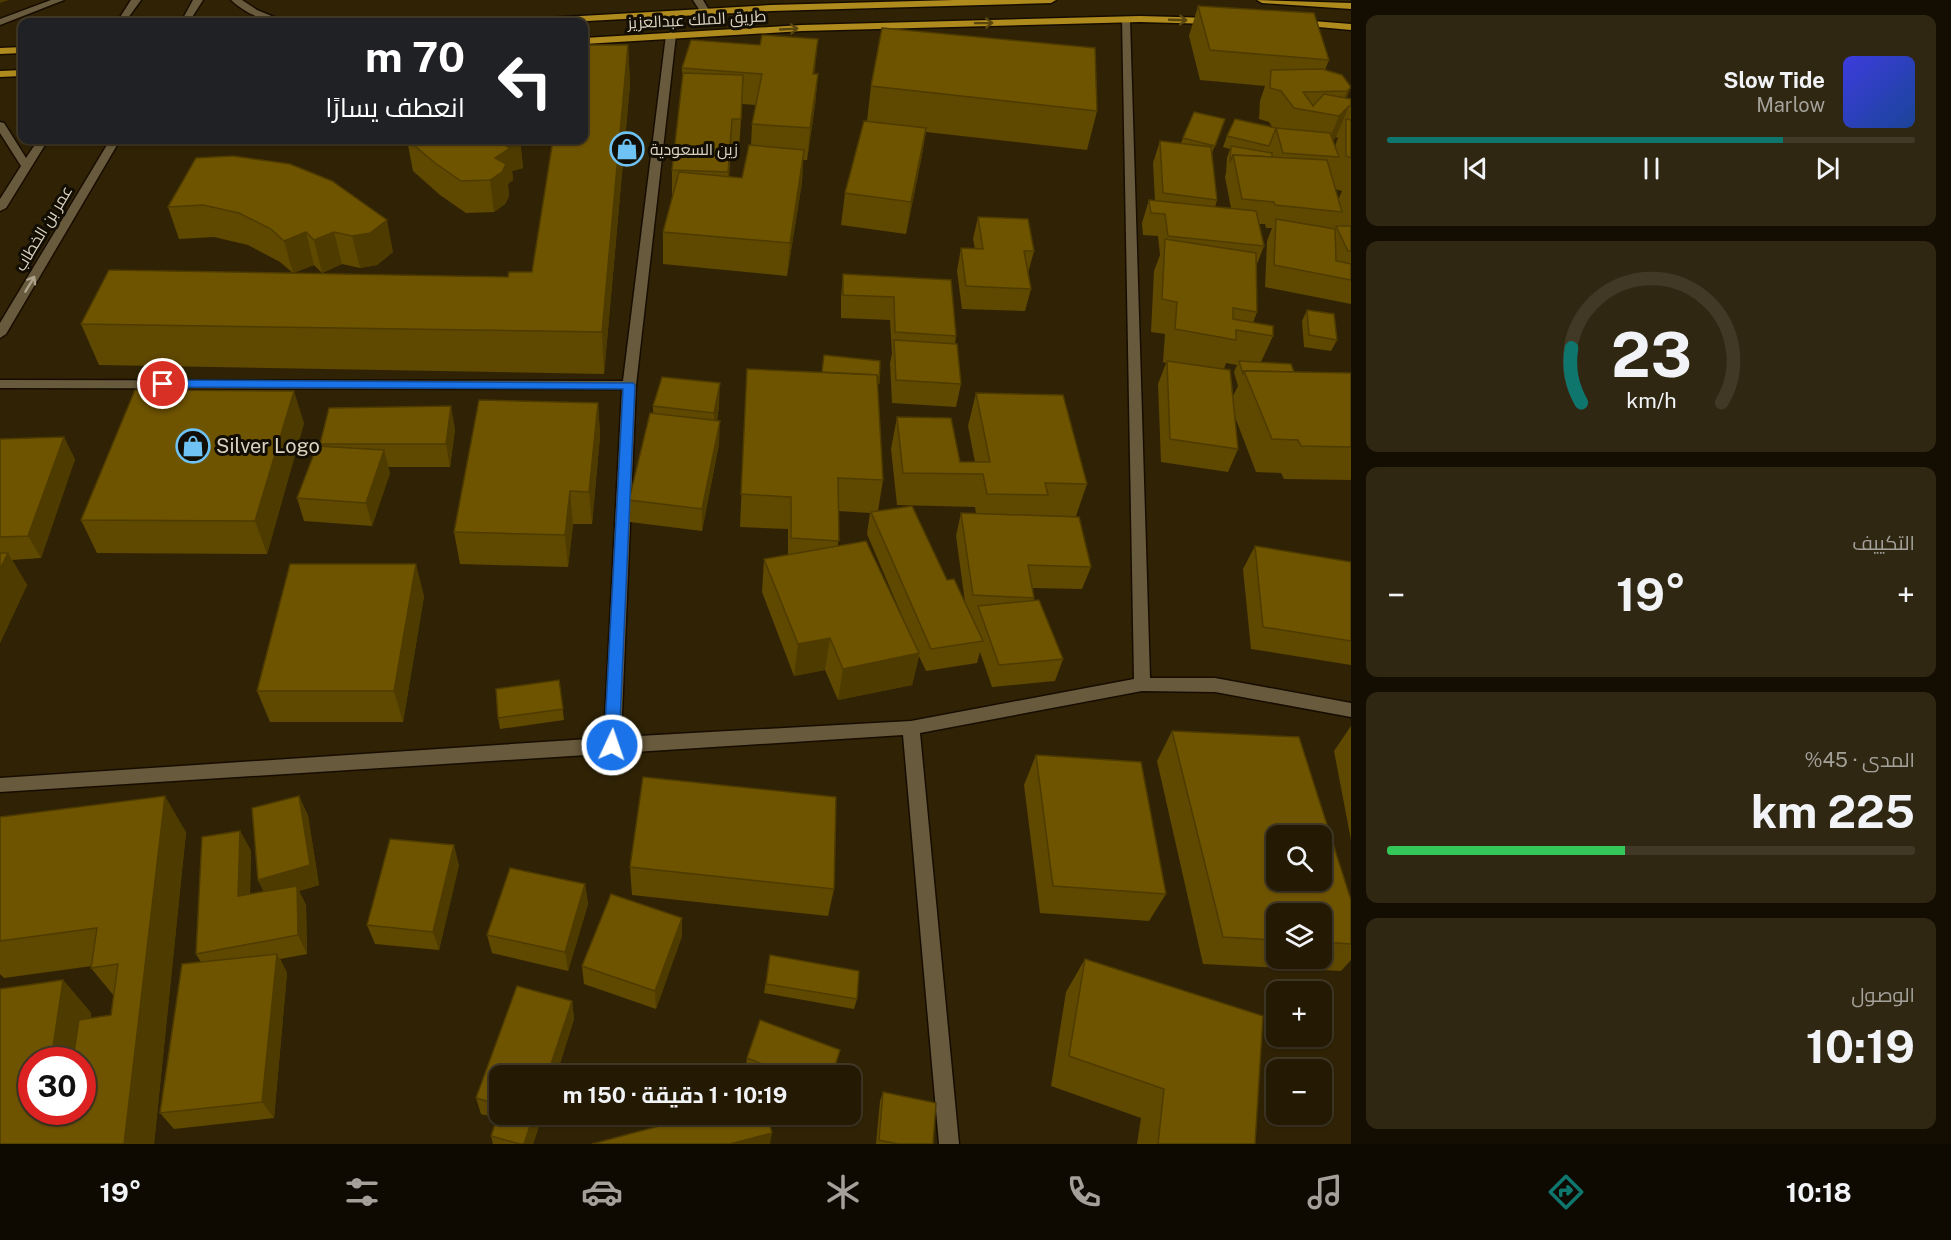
<!DOCTYPE html>
<html lang="ar">
<head>
<meta charset="utf-8">
<style>
	:root { --surface:#241a04; --page:#302713; --text:#f1f3f6; --muted:#a3a19a; --line:#413826; --accent:#0f766e }
	body { margin:0; font-family:"Public Sans",Cairo,sans-serif; background:var(--page); color:var(--text); direction:rtl; height:100vh; display:flex; flex-direction:column; font-size:22px; white-space:nowrap }
	* { box-sizing:border-box; margin:0 }
	p { font-size:20px; color:var(--muted) }
	.icon { flex:none; width:33px; height:33px; fill:none; stroke:currentColor; stroke-width:2; stroke-linecap:round; stroke-linejoin:round }
	.map { position:relative; flex:1; overflow:hidden; direction:ltr }
	.details { display:flex; flex-direction:column; gap:15px; padding:15px; background:#140e02; width:600px }
	.details>* { flex:none }
	.banner { position:absolute; left:18px; top:18px; width:570px; height:126px; border-radius:12px; box-shadow:0 2px 4px #0004,0 0 0 2px var(--line); direction:rtl; background:#202124; color:#fff; overflow:hidden }
	.fabs { position:absolute; left:1266px; top:825px; display:grid; gap:12px }
	.fabs a { display:grid; place-items:center; width:66px; height:66px; border-radius:12px; background:var(--surface); box-shadow:0 2px 4px #0004,0 0 0 2px var(--line); font-size:30px }
	.speed { position:absolute; left:18px; top:1047px; display:flex; gap:12px; font-size:30px; font-weight:700; text-align:center }
	.speed>* { display:grid; place-content:center; width:78px; height:78px; border-radius:50%; background:var(--surface); box-shadow:0 2px 4px #0004,0 0 0 2px var(--line); line-height:1 }
	.speed .limit { border:9px solid #d22; background:#fff; color:#111 }
	.pin { position:absolute; display:grid; place-items:center; width:51px; height:51px; color:#fff; margin:-26px; border:3px solid #fff; border-radius:50%; box-shadow:0 2px 6px #0007 }
	.me { position:absolute; width:66px; margin:-33px; rotate:3deg; stroke-linejoin:round; filter:drop-shadow(0 0 4px #0008) }
	.turn { display:flex; align-items:center; gap:21px; height:126px; padding:0 24px; font-size:27px }
	.turn .icon { width:78px; height:78px; stroke-width:2.5 }
	.turn b { display:block; font-size:42px; line-height:51px }
	.big { font-size:45px; font-weight:700; line-height:1.1 }
	.details .tile { flex:1; display:flex; flex-direction:column; justify-content:center; gap:9px; min-width:0; padding:0 21px; border-radius:12px; background:var(--page) }
	.details .dial { align-items:center; gap:0 }
	.dial svg { height:156px; overflow:visible; fill:none; stroke:var(--line); stroke-width:7; stroke-linecap:round; text-anchor:middle }
	.dial text { fill:var(--text); stroke:none }
	.song { display:flex; align-items:center; gap:18px }
	.cover { width:72px; height:72px; border-radius:9px; background:linear-gradient(135deg,hsl(240 70% 55%),hsl(220 70% 35%)) }
	.played { height:6px; border-radius:3px; background:linear-gradient(90deg,var(--accent) 75%,var(--line) 75%) }
	.keys { display:flex; justify-content:space-around; direction:ltr }
	.heat { display:flex; justify-content:space-between; align-items:center; font-size:33px; direction:ltr }
	.charge { height:9px; border-radius:4px; background:linear-gradient(90deg,#34c759 45%,var(--line) 0) }
	.trip { position:absolute; left:489px; top:1065px; width:372px; height:60px; border-radius:12px; background:var(--surface); box-shadow:0 2px 4px #0004,0 0 0 2px var(--line); font-weight:700; line-height:60px; text-align:center; direction:rtl }
	.tabs { display:flex; height:96px; justify-content:space-around; align-items:center; background:#0e0a02; color:var(--muted) }
	.tabs .icon { width:42px; height:42px }
	.tabs .active { color:var(--accent) }
	.tabs b { font-size:27px; color:var(--text) }
	main { display:flex; flex:1; min-height:0 }
	.map>svg:first-child { display:block }
	.lines { fill:none; stroke-linecap:round; stroke-linejoin:round }
	.minor-casing { stroke:#160d00; stroke-width:3 }
	.major-casing { stroke:#160d00; stroke-width:3 }
	.minor { fill:#685a3c; fill-rule:evenodd }
	.major { fill:#af8a1d; fill-rule:evenodd }
	.wall { fill:#5f4800; fill-rule:evenodd }
	.shaded-wall { fill:#4e3b00 }
	.building { fill:#6f5400; stroke:#4e3b00; stroke-width:1.5; fill-rule:evenodd }
	.oneway { stroke:#59460f }
	.oneway2 { stroke:#ada38c }
	.route { fill:#1a73e8; stroke:#114b97; stroke-width:1.5 }
	.labels { text-anchor:middle; stroke-width:6; stroke-linejoin:round; paint-order:stroke }
	.far-street-label { font-size:16px; fill:#dbd3c2; stroke:#130e03 }
	.far-poi-label { font-size:16px; fill:#dbd3c2; stroke:#130e03; text-anchor:start }
	.poi-label { font-size:20px; fill:#dbd3c2; stroke:#130e03; text-anchor:start }
</style>
</head>
<body>
<main>
<section class="details">
<div class="tile">
<div class="song"><i class="cover"></i><div><b>Slow Tide</b><p>Marlow</p></div></div>
<div class="played"></div>
<div class="keys"><svg class="icon" aria-label="previous" viewBox="0 0 24 24"><path d="M18 5L8 12l10 7zM5 5v14"/></svg><svg class="icon" aria-label="pause" viewBox="0 0 24 24"><path d="M8 5v14M16 5v14"/></svg><svg class="icon" aria-label="next" viewBox="0 0 24 24"><path d="M6 5l10 7-10 7zM19 5v14"/></svg></div>
</div>
<div class="tile dial"><svg viewBox="0 0 100 80">
<path d="M14 69A42 42 0 1 1 86 69"/>
<path d="M14 69A42 42 0 0 1 9 41" stroke="#0f766e"/>
<text x="50" y="56" font-size="32" font-weight="700">23</text>
<text x="50" y="72" font-size="11">km/h</text>
</svg></div>
<div class="tile"><p>التكييف</p>
<div class="heat"><a>−</a><b class="big">19°</b><a>+</a></div>
</div>
<div class="tile"><p>المدى · 45%</p><b class="big">225 km</b><div class="charge"></div></div>
<div class="tile"><p>الوصول</p><b class="big">10:19</b></div>
</section>
<div class="map">
<svg width="1351" height="1144" viewBox="0 0 1351 1144">
	<rect width="100%" height="100%" fill="#302305"/>
	<g class="lines">
		<defs>
			<g id="minor">
				<path d="M51,0H64L0,25V19Z"/>
				<path d="M131,0H141L125,22H117Z"/>
				<path d="M193,0H203L189,22H181Z"/>
				<path d="M231,0H242L257,10L286,22C267,24 245,13 231,0Z"/>
				<path d="M693,0H703L710,12L708,14H702Z"/>
				<path d="M1122,17L1130,19L1150,678H1215L1351,703V717L1215,692L1142,691L920,733L959,1144H939L903,735L0,792V778L604,738L622,389L0,388V380L623,381L666,35L671,32L676,35L636,385L621,737L911,721L1134,679Z"/>
				<path d="M0,122L4,123L26,158L38,140H48L6,208L0,211V199L21,166L0,133Z"/>
				<path d="M110,140H120L6,334L0,338V323Z"/>
			</g>
			<g id="major">
				<path d="M954,0H1056L1051,3L771,11L569,22H524L529,19L771,5Z"/>
				<path d="M1257,0L1351,3V9L1262,3Z"/>
				<path d="M1140,16L1213,18L1218,21L1213,24L1140,22L802,31L584,44V38L802,25Z"/>
				<path d="M1300,20L1351,24V30L1297,25V21Z"/>
				<path d="M22,47V53L0,54V48Z"/>
				<path d="M22,70V76L0,77V71Z"/>
			</g>
		</defs>
		<use href="#minor" class="minor-casing"/>
		<use href="#major" class="major-casing"/>
		<use href="#minor" class="minor"/>
		<use href="#major" class="major"/>
	</g>
	<g class="wall">
		<path d="M1198,6L1329,60L1325,70L1351,87L1346,98L1351,99V304L1265,287L1267,241L1272,228H1266L1265,224H1259L1264,246L1257,264V312L1253,323L1273,336L1261,362L1294,372L1351,373V480L1284,479L1281,473L1256,472L1235,417L1238,449L1228,472L1161,462L1158,384L1166,363L1163,362L1165,334L1151,332L1154,271L1160,255L1158,236L1143,235L1142,223L1149,200L1155,201L1153,163L1160,141L1181,143L1194,112L1225,119L1212,153L1217,200L1215,207L1231,208L1225,177L1226,173L1227,158L1230,149L1223,147L1227,136L1273,128L1269,122L1259,119L1260,101L1265,86L1200,80L1189,36ZM1336,137L1338,138L1335,146L1333,140ZM1335,189L1342,191L1339,198V201ZM1226,363L1237,365L1234,372L1238,386L1233,396L1224,369Z"/>
		<path d="M628,45L630,84L604,374L99,365L81,324L508,277L532,272Z"/>
		<path d="M682,68L818,74L815,105L807,160H803L802,182L787,276L663,264V232L672,198V170L682,82ZM742,104L756,105L752,124L751,145L742,178L729,177L731,150L739,151Z"/>
		<path d="M871,86L1097,111L1087,150L926,132L921,160L906,234L841,225L845,193L867,121Z"/>
		<path d="M407,140H520L523,168L512,171L513,180L508,184L509,196L505,204L494,212L466,213L440,195L413,171Z"/>
		<path d="M233,156L393,252L377,265L360,268L342,264L322,273L314,265L293,273L280,262L248,245L214,237L179,239L168,207Z"/>
		<path d="M978,217L1034,251L1028,273L1031,289L1025,311L962,309L957,271L961,248L975,249L973,239Z"/>
		<path d="M843,274L951,280L956,336L955,344L961,384L956,407L892,403L890,363L892,354L890,320L841,318V297Z"/>
		<path d="M1307,310L1337,340L1331,351L1304,347L1302,321Z"/>
		<path d="M747,369L878,387L883,480L878,511L947,580L965,602L956,536L961,513L976,514L975,507L897,505L891,449L897,417L960,462H975L968,426L976,393L1087,484L1076,516H1043L1091,567L1082,589L1033,588L1034,598V600L1063,659L1055,681L992,687L980,652L977,663L926,671L919,656L912,685L838,700L825,670L794,676L762,592L764,559L788,555V529L740,527ZM838,511L870,513L867,534L905,623L838,546Z"/>
		<path d="M598,403L600,436L592,524H573L568,567L460,564L454,532Z"/>
		<path d="M653,406H719L717,421L719,444L702,531L630,522L629,500L653,414Z"/>
		<path d="M304,423L267,554L97,553L81,520Z"/>
		<path d="M455,429L450,467H388L390,473L372,526L304,521L297,498L321,446L320,444Z"/>
		<path d="M0,439L75,459L41,558L12,560L27,585L0,643Z"/>
		<path d="M1255,546L1351,562V665L1251,649L1243,569Z"/>
		<path d="M424,596L403,722H270L257,691Z"/>
		<path d="M559,680L564,720L500,729L498,718Z"/>
		<path d="M1351,726V840L1334,751Z"/>
		<path d="M1172,731L1351,900V960L1341,971L1203,964L1157,761ZM1276,914H1322V958H1276Z"/>
		<path d="M1036,755L1166,894L1149,921L1040,913L1024,785Z"/>
		<path d="M299,796L308,816L319,885L299,891L306,905L307,954L280,959L287,973L274,1118L174,1129L160,1113L201,962L196,954L240,831L251,851L250,894L264,892L258,880Z"/>
		<path d="M0,817L186,832L154,1144L63,980L91,1013V1018L111,1015L114,996L91,968L92,966L4,978L0,974Z"/>
		<path d="M459,865L439,950L375,944L367,925Z"/>
		<path d="M630,867L834,889L828,916L632,895Z"/>
		<path d="M585,884L588,904L568,971L492,953L487,935Z"/>
		<path d="M682,918V936L656,1009L584,984L582,966Z"/>
		<path d="M770,955L857,999L854,1009L764,993Z"/>
		<path d="M1085,959L1255,1144H1137L1141,1118L1051,1086L1066,992Z"/>
		<path d="M517,986L572,1001L574,1019L556,1076H500V1114H543L533,1144H493L491,1136L496,1118L481,1114L476,1098Z"/>
		<path d="M747,1058L833,1076H768L746,1067Z"/>
		<path d="M883,1092L933,1144H876L880,1101Z"/>
	</g>
	<g class="shaded-wall">
		<path d="M0,0H9L0,3Z"/>
		<path d="M818,39L815,70L810,105L813,74Z"/>
		<path d="M628,45L630,84L604,374L602,332Z"/>
		<path d="M818,74L815,105L807,160L810,128Z"/>
		<path d="M1351,87L1339,116H1337L1347,91Z"/>
		<path d="M1349,106L1336,137L1326,147L1339,116Z"/>
		<path d="M732,119L731,150L727,204L728,172Z"/>
		<path d="M926,128L921,160L906,234L911,202Z"/>
		<path d="M508,140H520L523,168L512,171L513,180L508,184L509,196L505,204L494,212L490,180L499,142Z"/>
		<path d="M804,150L802,182L787,276L790,243Z"/>
		<path d="M387,220L393,252L377,265L360,268L352,236Z"/>
		<path d="M306,232L314,265L293,273L284,241Z"/>
		<path d="M334,232L342,264L322,273L314,240Z"/>
		<path d="M720,383L719,406L714,436V413Z"/>
		<path d="M294,391L304,423L267,554L255,521Z"/>
		<path d="M598,403L600,436L592,524L589,492Z"/>
		<path d="M451,406L455,429L450,467L446,444Z"/>
		<path d="M720,421L719,444L702,531V509Z"/>
		<path d="M64,437L75,459L41,558L28,536Z"/>
		<path d="M384,450L390,473L372,526L366,503Z"/>
		<path d="M570,491L573,524L568,567L565,535Z"/>
		<path d="M8,553L27,585L0,643V569Z"/>
		<path d="M416,564L424,596L403,722L394,691Z"/>
		<path d="M830,638L825,670L794,676L798,644Z"/>
		<path d="M919,653L912,685L838,700L843,669Z"/>
		<path d="M165,796L186,832L154,1144H124Z"/>
		<path d="M299,796L308,816L319,885L299,891L306,905L307,954L298,935L268,900L258,880Z"/>
		<path d="M240,831L251,851L249,916L238,896Z"/>
		<path d="M454,845L459,865L439,950L433,932Z"/>
		<path d="M585,884L588,904L568,971L565,952Z"/>
		<path d="M682,918V936L656,1009L655,991Z"/>
		<path d="M277,954L287,973L274,1118L262,1102Z"/>
		<path d="M63,980L91,1013L82,1076V1060H51Z"/>
		<path d="M572,1001L574,1019L556,1076H547Z"/>
		<path d="M43,1112H78L42,1117Z"/>
		<path d="M534,1114H543L533,1144H524Z"/>
		<path d="M772,1133L770,1144H730Z"/>
	</g>
	<g class="building">
		<path d="M1198,6L1314,13L1329,60L1210,50Z"/>
		<path d="M882,28L1095,48L1097,111L871,86Z"/>
		<path d="M762,35L818,39L813,74H818L810,128L752,124L762,74L682,68L691,40L760,45Z"/>
		<path d="M584,45H628L602,332L81,324L109,270L508,277L509,272H532L553,140H584Z"/>
		<path d="M1322,69L1342,75L1351,87L1347,91L1303,92L1313,106L1324,94L1351,99V106H1349L1339,116L1294,108L1281,91L1270,88L1271,70Z"/>
		<path d="M683,73L743,75L741,119H732L728,172L672,170Z"/>
		<path d="M1194,112L1225,119L1215,146L1183,138Z"/>
		<path d="M1235,119L1276,128L1269,146L1227,136Z"/>
		<path d="M1346,119L1351,120V158L1346,156Z"/>
		<path d="M864,121L926,128L911,202L845,193Z"/>
		<path d="M1276,128L1330,133L1339,157L1283,153Z"/>
		<path d="M408,140H508L499,142L510,148L495,158L506,164L502,172L490,180L461,181L435,163Z"/>
		<path d="M1160,141L1211,147L1217,200L1163,193Z"/>
		<path d="M749,145L804,150L790,243L663,232L679,172L742,178Z"/>
		<path d="M1231,146L1272,153V157L1233,155L1230,162Z"/>
		<path d="M1233,155L1327,160L1342,212L1275,205L1274,202L1242,199Z"/>
		<path d="M233,156L290,164L332,181L387,220L370,233L352,236L334,232L314,240L306,232L284,241L271,229L239,213L203,205L168,207L196,158Z"/>
		<path d="M1149,200L1256,211L1264,246L1168,236L1165,214L1151,213Z"/>
		<path d="M978,217L1028,219L1034,251H1024L1031,289L966,286L961,248L983,249Z"/>
		<path d="M1276,219L1335,229L1336,261L1351,264V280L1274,265Z"/>
		<path d="M1336,226H1351V251H1348Z"/>
		<path d="M1165,239L1256,253L1257,312L1233,308V319L1273,326V336L1236,330V340L1175,329L1177,302L1162,299Z"/>
		<path d="M843,274L951,280L956,336L895,332L894,297L843,295Z"/>
		<path d="M1307,310L1334,314L1337,340L1309,335Z"/>
		<path d="M894,340L957,344L961,384L896,380Z"/>
		<path d="M824,355L880,361L879,384L877,375L822,372Z"/>
		<path d="M1167,361L1230,370L1238,449L1170,439Z"/>
		<path d="M1239,361L1291,364L1294,372L1244,371L1243,374Z"/>
		<path d="M747,369L877,375L883,480L838,478L839,541L791,538V497L741,494Z"/>
		<path d="M1244,371L1351,373V447L1301,446L1298,440L1272,439Z"/>
		<path d="M662,377L720,383L714,413L653,406Z"/>
		<path d="M135,390L294,391L255,521L81,520Z"/>
		<path d="M976,393L1063,395L1087,484L1045,483L1048,495L987,494L983,474L903,473L897,417L951,418L960,462H990Z"/>
		<path d="M479,400L598,403L589,492L570,491L565,535L454,532Z"/>
		<path d="M451,406L446,444H320L329,408Z"/>
		<path d="M650,413L720,421L702,509L629,500Z"/>
		<path d="M64,437L28,536L0,537V439Z"/>
		<path d="M317,446L384,450L366,503L297,498Z"/>
		<path d="M912,506L947,580L954,579L983,641L931,649L871,512Z"/>
		<path d="M961,513L1079,517L1091,567L1028,565L1034,598L973,595Z"/>
		<path d="M866,541L919,653L843,669L830,638L798,644L764,559Z"/>
		<path d="M1255,546L1351,562V641L1263,627Z"/>
		<path d="M0,553H8L0,569Z"/>
		<path d="M290,564H416L394,691H257Z"/>
		<path d="M1039,600L1063,659L999,665L978,606Z"/>
		<path d="M559,680L563,709L498,718L496,689Z"/>
		<path d="M1172,731L1299,737L1351,900V944L1322,942V914H1276V940L1223,937ZM1276,836H1322V880H1276Z"/>
		<path d="M1036,755L1141,762L1166,894L1053,886Z"/>
		<path d="M643,777L836,797L834,889L630,867Z"/>
		<path d="M165,796L124,1144H0V989L63,980L51,1060H32V1112H43L42,1117L66,1113V1112H82V1060H73L79,1020L111,1015L118,964L91,968L97,928L0,941V817Z"/>
		<path d="M299,796L310,865L258,880L252,808Z"/>
		<path d="M240,831L238,896L297,886L298,935L196,954L202,837Z"/>
		<path d="M390,839L454,845L433,932L367,925Z"/>
		<path d="M510,868L585,884L565,952L487,935Z"/>
		<path d="M611,894L682,918L655,991L582,966Z"/>
		<path d="M277,954L262,1102L160,1113L182,964Z"/>
		<path d="M770,955L859,971L857,999L766,984Z"/>
		<path d="M1085,959L1263,1016L1255,1144H1158L1164,1089L1069,1056Z"/>
		<path d="M517,986L572,1001L547,1076H500V1105L476,1098Z"/>
		<path d="M760,1020L840,1050L832,1076H792L747,1058Z"/>
		<path d="M883,1092L936,1103L933,1144H898L879,1140Z"/>
		<path d="M500,1110V1114H534L524,1144H520L491,1136Z"/>
		<path d="M704,1114H767L772,1133L730,1144H592Z"/>
	</g>
	<defs><path id="oneway-shaft" d="M-6 0H5M1.5-3L5.5 0L1.5 3" fill="none" stroke-width="1.6" stroke-linecap="round" stroke-linejoin="round" transform="scale(1.5)"/></defs>
	<g class="oneway">
		<use href="#oneway-shaft" transform="translate(1178 20) rotate(2)"/>
		<use href="#oneway-shaft" transform="translate(984 23) rotate(-1)"/>
		<use href="#oneway-shaft" transform="translate(789 29) rotate(-3)"/>
	</g>
	<use class="oneway2" href="#oneway-shaft" transform="translate(30 284) rotate(-59)"/>
	<path class="route" d="M163,380L633,383L635,385L619,745L617,749L612,751L606,749L604,745L623,389L159,387V381Z"/>
	<defs>
		<symbol id="shop-ring" viewBox="-11 -11 22 22"><circle r="9.5" fill="#130e03" stroke="#6ec2f4" stroke-width="1.5"/><path d="M-5-2.5h2.3a2.7 3.5 0 0 1 5.4 0H5L5.5 6h-11ZM-1.5-2.5h3a1.5 2.3 0 0 0-3 0Z" fill="#6ec2f4"/></symbol>
	</defs>
	<g fill-rule="evenodd">
		<use href="#shop-ring" x="608" y="130" width="38" height="38"/>
		<use href="#shop-ring" x="174" y="427" width="38" height="38"/>
	</g>
	<g class="labels">
		<g class="far-street-label">
			<text transform="translate(697 19) rotate(-3)" y="6">طريق الملك عبدالعزيز</text>
			<text transform="translate(43 228) rotate(-59)" y="6">عمر بن الخطاب</text>
		</g>
		<g class="far-poi-label">
			<text x="650" y="155">زين السعودية</text>
		</g>
		<g class="poi-label">
			<text x="216" y="453">Silver Logo</text>
		</g>
	</g>
</svg>
<div class="fabs">
<a><svg class="icon" aria-label="search" viewBox="0 0 24 24"><circle cx="10" cy="10" r="6"/><path d="M15 15l6 6"/></svg></a>
<a><svg class="icon" aria-label="layers" viewBox="0 0 24 24"><path d="M12 4l9 5-9 5-9-5zM3 14l9 5 9-5"/></svg></a>
<a>+</a>
<a>−</a>
</div>
<div class="speed"><div class="limit">30</div></div>
<div class="pin" style="left:163px;top:384px;background:#d93025"><svg class="icon" aria-label="arrive" viewBox="0 0 24 24"><path d="M6 21V4h12l-3 4 3 4H6"/></svg></div>
<svg class="me" style="left:612px;top:745px" viewBox="-20 -20 40 40"><circle r="17" fill="#1a73e8" stroke="#fff" stroke-width="3"/><path d="M0-11L8 9 0 5-8 9z" fill="#fff"/></svg>
<div class="trip">10:19 · 1 دقيقة · 150 m</div>
<div class="banner">
<div class="turn"><svg class="icon" aria-label="left" viewBox="0 0 24 24"><path d="M17 20v-9H6M10 6l-5 5 5 5"/></svg><div><b>70 m</b>انعطف يسارًا</div></div>
</div>
</div>
</main>
<nav class="tabs">
<b>10:18</b>
<svg class="icon active" aria-label="directions" viewBox="0 0 24 24"><path d="M12 3l9 9-9 9-9-9zM9 14v-3h6M13 9l2 2-2 2"/></svg>
<svg class="icon" aria-label="music" viewBox="0 0 24 24"><path d="M9 18V5l10-2v13"/><circle cx="6" cy="18" r="3"/><circle cx="16" cy="16" r="3"/></svg>
<svg class="icon" aria-label="phone" viewBox="0 0 24 24"><path d="M5 4h4l2 5-3 2q2 4 5 5l2-3 5 2v4C11 20 4 13 5 4z"/></svg>
<svg class="icon" aria-label="climate" viewBox="0 0 24 24"><path d="M12 3v18M4 7l16 10M4 17L20 7"/></svg>
<svg class="icon" aria-label="car" viewBox="0 0 24 24"><path d="M5 17H2v-5l4-1 3-4h7l3 4 3 1v5h-3M9 17h6M6 11h13"/><circle cx="7" cy="17" r="2"/><circle cx="17" cy="17" r="2"/></svg>
<svg class="icon" aria-label="filters" viewBox="0 0 24 24"><path d="M4 7h16M4 17h16"/><circle cx="9" cy="7" r="2"/><circle cx="15" cy="17" r="2"/></svg>
<b>19°</b>
</nav>
</body>
</html>
